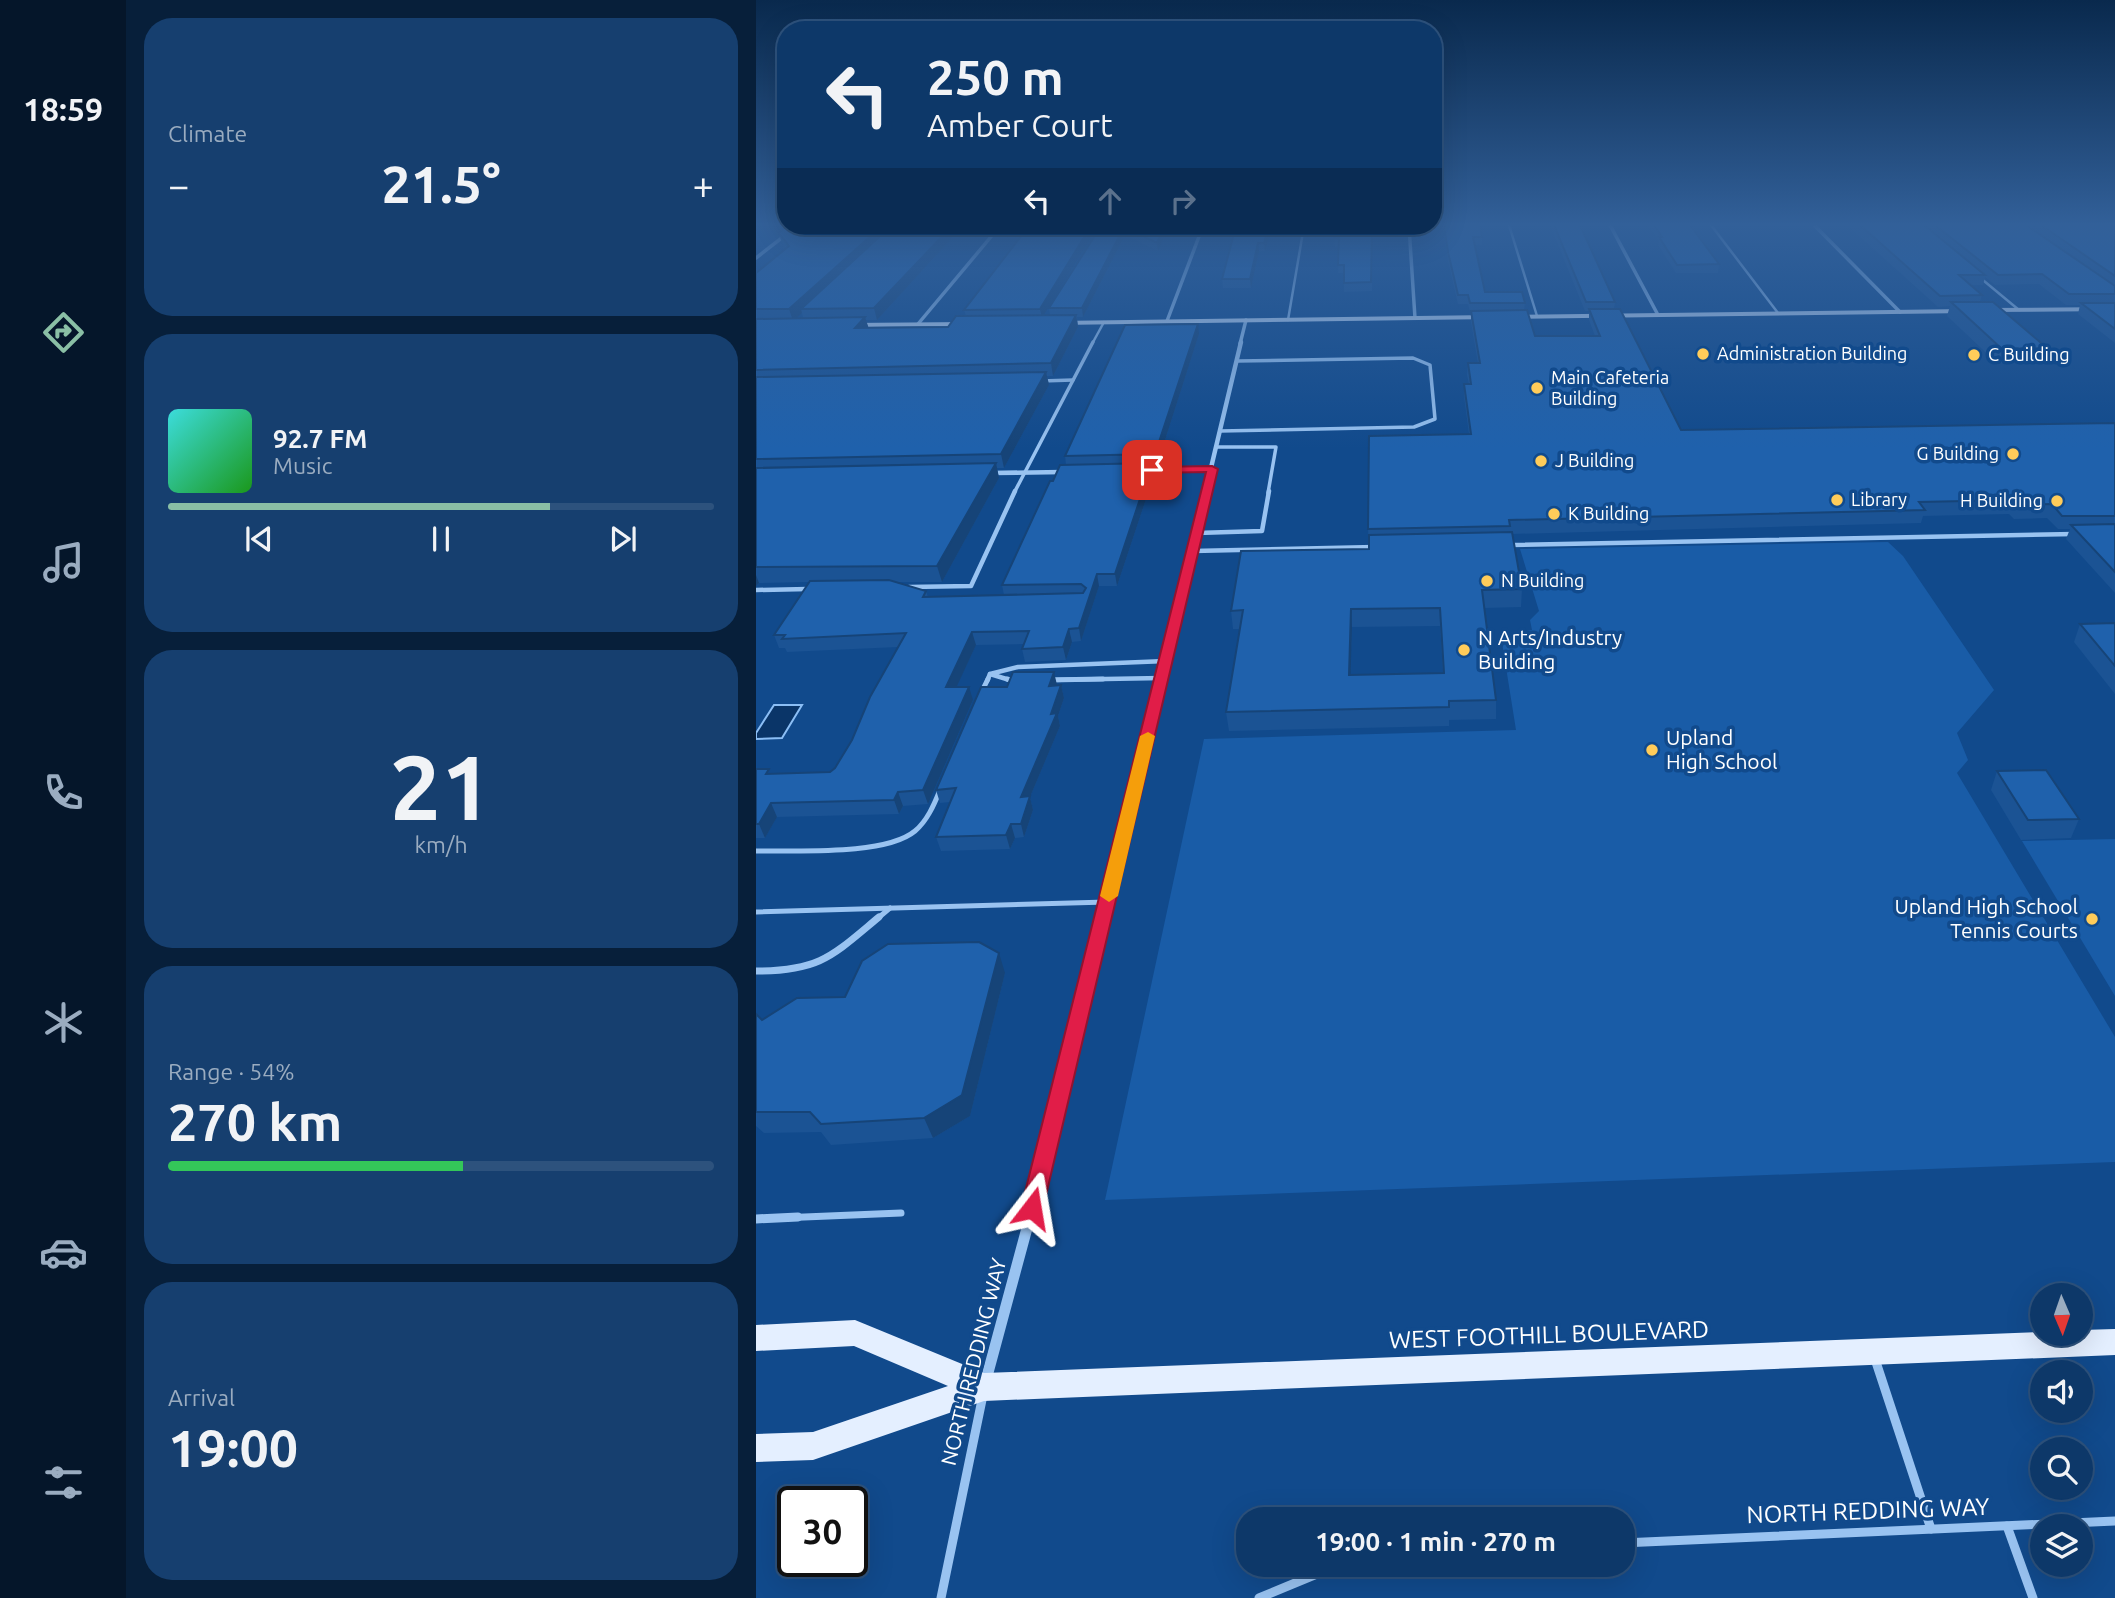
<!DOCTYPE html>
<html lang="en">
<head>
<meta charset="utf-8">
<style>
	:root { --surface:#0d3869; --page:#163f6f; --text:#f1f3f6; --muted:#9aacc0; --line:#2d527d; --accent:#8abfa5 }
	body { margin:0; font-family:Ubuntu,sans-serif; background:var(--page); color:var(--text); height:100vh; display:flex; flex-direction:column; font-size:26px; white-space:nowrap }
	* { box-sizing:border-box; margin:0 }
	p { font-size:23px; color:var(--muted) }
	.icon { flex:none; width:38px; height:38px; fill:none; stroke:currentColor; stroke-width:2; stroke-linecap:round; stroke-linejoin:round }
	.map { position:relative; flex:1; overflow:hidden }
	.panel { display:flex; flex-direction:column; gap:18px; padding:18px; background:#071f3a; width:630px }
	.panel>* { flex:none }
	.hud { position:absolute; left:21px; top:21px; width:665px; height:214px; border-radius:28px; box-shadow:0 7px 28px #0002,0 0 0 2px var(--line); background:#0d3869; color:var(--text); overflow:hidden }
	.needle { width:46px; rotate:178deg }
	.controls { position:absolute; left:1274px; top:1283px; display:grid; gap:14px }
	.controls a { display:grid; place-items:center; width:63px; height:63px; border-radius:50%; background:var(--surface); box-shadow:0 7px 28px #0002,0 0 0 2px var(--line); font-size:35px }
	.speed { position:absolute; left:21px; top:1486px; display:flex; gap:14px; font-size:35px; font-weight:700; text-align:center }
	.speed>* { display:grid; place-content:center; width:91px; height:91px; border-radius:50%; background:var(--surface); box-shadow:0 7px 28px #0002,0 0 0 2px var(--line); line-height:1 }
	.speed .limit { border:4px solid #111; border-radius:10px; background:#fff; color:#111 }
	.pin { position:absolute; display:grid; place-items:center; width:60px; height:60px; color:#fff; margin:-30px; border-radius:14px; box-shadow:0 4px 10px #0006 }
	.me { position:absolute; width:77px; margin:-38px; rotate:14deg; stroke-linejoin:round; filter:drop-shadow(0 0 5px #0008) }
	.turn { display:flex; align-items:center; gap:24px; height:147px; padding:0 35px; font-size:32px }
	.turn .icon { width:91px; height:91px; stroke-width:2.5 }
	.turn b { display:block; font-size:49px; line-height:60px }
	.lanes { display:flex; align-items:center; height:66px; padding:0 35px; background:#0003; justify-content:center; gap:35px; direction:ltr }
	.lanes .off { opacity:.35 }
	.big { font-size:52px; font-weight:600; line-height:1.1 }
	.panel .widget { flex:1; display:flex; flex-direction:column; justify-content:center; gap:10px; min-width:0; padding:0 24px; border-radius:28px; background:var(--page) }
	.panel .dial { align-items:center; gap:0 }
	.dial b { font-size:91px; line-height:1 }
	.song { display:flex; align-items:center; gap:21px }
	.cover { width:84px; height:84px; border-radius:10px; background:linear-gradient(135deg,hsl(180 70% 55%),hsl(120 70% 35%)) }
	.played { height:7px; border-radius:4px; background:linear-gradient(90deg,var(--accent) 70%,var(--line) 70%) }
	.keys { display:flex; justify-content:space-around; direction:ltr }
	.heat { display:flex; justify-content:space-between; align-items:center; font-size:38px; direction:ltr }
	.charge { height:10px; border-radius:5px; background:linear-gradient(90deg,#34c759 54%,var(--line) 0) }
	.trip { position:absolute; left:480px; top:1507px; width:399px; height:70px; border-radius:28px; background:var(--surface); box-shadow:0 7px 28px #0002,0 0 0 2px var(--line); font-weight:600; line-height:70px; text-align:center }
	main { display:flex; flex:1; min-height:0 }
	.dock { display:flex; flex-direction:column; width:126px; justify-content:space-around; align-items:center; background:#05162a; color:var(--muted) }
	.dock .icon { width:49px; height:49px }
	.dock .on { color:var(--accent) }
	.dock b { font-size:32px; color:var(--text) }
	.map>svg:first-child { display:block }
	.green { fill:#195ca7 }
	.water { fill:#0a3568; stroke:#8bbef5; stroke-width:2 }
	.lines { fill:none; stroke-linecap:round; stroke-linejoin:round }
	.lane-far5 { stroke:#99c3f1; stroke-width:2.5 }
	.lane-far4 { stroke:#99c3f1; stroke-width:3.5 }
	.lane-far3 { stroke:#99c3f1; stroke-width:4.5 }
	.lane-far2 { stroke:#99c3f1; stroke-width:5 }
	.lane-far1 { stroke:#99c3f1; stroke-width:7 }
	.lane { stroke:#99c3f1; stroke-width:9 }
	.street-far5 { stroke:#99c3f1; stroke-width:3.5 }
	.street-far4 { stroke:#99c3f1; stroke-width:4.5 }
	.street-far3 { stroke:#99c3f1; stroke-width:5 }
	.street-far2 { stroke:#99c3f1; stroke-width:7 }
	.street-far1 { stroke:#99c3f1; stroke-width:9 }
	.street { stroke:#99c3f1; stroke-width:11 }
	.secondary { fill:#c8dffc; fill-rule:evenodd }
	.primary { fill:#e4efff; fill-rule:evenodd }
	.wall { fill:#1b5394; fill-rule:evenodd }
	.shaded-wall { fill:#164478 }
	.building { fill:#1f61ac; stroke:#164478; stroke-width:2; fill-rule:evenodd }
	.route { fill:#e11d48; stroke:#92132f; stroke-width:2 }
	.slow { fill:#f59e0b }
	.poi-dot { fill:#ffcc5a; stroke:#114a8c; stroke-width:2.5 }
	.labels { text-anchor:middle; stroke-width:7; stroke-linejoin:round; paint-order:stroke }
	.far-poi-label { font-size:18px; fill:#fff; stroke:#114a8c; text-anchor:start }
	.poi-label { font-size:21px; fill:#fff; stroke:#114a8c; text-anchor:start }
	.street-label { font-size:21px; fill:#fff; stroke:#114a8c }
	.near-street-label { font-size:24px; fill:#fff; stroke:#114a8c }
</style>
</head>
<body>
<main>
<nav class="dock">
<b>18:59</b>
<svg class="icon on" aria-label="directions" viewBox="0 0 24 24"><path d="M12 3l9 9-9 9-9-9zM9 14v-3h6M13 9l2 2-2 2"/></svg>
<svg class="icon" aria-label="music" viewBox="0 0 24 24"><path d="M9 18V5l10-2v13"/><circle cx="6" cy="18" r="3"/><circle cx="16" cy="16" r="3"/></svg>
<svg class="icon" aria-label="phone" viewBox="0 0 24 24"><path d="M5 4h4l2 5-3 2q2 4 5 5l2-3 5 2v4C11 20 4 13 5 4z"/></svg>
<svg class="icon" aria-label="climate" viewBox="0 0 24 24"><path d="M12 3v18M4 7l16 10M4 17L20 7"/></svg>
<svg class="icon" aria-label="car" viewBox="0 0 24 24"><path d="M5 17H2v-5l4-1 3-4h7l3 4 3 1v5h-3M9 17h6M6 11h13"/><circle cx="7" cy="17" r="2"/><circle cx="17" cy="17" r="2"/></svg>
<svg class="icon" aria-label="filters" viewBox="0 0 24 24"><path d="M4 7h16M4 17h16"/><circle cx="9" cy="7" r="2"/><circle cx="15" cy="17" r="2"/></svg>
</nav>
<section class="panel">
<div class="widget"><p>Climate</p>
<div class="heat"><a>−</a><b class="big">21.5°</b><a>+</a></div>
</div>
<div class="widget">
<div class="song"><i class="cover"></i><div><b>92.7 FM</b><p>Music</p></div></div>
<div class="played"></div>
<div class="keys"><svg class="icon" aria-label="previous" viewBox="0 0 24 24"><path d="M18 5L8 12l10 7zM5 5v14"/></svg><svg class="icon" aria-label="pause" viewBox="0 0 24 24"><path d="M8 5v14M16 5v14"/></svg><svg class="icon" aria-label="next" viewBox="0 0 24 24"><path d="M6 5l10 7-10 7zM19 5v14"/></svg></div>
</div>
<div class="widget dial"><b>21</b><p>km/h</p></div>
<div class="widget"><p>Range · 54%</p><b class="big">270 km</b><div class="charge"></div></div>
<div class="widget"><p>Arrival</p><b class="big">19:00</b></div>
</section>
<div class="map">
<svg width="1359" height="1598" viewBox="0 0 1359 1598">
	<rect width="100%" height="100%" fill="#114a8c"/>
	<g class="green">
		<path d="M1132,542L1147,556L1238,690L1201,733L1212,760L1201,773L1359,1037V1162L349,1200L448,739L760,730L745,636L776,630L774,620L783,611L764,549Z"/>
		<path d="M1359,839V996L1266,841Z"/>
	</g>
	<path class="water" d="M18,705H46L26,738L0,739V733Z"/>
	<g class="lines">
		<g class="lane-far5">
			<path d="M753,225L781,316"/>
			<path d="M955,225L1022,313"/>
			<path d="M1222,276L1263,310"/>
			<path d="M532,320L548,226"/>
			<path d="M336,344L348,322"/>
		</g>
		<g class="lane-far4">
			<path d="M285,381L317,380"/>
			<path d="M464,431L658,427L679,419L674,365L657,358L481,361"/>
			<path d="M461,447H520L512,493"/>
			<path d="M258,493L337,342"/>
		</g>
		<g class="lane-far3">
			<path d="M441,533L506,531L513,491"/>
			<path d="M752,545L1319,534"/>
			<path d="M437,551L619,547"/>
			<path d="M153,587L215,586L259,491"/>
			<path d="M0,590L52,589"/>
			<path d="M292,680L406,678"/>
			<path d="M231,681L234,674"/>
			<path d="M257,681L234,674L262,667L410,661"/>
		</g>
		<g class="lane-far2">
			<path d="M251,679L258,681"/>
			<path d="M292,680L347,679"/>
			<path d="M226,691L232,679"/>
			<path d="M0,851C39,850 129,856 159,831C171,821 178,805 184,790"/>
			<path d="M0,912L351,902"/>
			<path d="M121,919L134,908"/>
		</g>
		<g class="lane-far1">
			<path d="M0,971C64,971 76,956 123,917"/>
			<path d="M0,1219L145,1213"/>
		</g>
		<g class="lane">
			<path d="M0,1219L42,1217"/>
			<path d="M1119,1359L1175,1529"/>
			<path d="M1251,1526L1277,1598"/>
			<path d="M866,1543L1359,1521"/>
			<path d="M185,1598L227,1395"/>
			<path d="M503,1598L585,1564"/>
		</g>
		<g class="street-far5">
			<path d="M854,225L902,315"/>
			<path d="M1058,225L1144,312"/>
			<path d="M653,226L659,318"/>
			<path d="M0,258L41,226"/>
			<path d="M411,321L447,226"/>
			<path d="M162,324L244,226"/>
			<path d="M484,344L490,320"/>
		</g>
		<g class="street-far4">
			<path d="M389,470L456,469"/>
			<path d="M235,473L307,472"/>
			<path d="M449,493L485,342"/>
		</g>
		<path class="street-far3" d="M405,681L450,491"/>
		<path class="street-far2" d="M347,919L406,679"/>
		<path class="street-far1" d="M273,1219L347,917"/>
		<path class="street" d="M230,1380L274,1217"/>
		<g class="secondary">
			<path d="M1359,307V311L1230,312L1226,310L1230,308Z"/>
			<path d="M1209,309H1212V313L754,319L750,317L754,315Z"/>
			<path d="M734,315H737V319L302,325L298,323L302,321Z"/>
			<path d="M212,322H215V326L92,327L88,325L92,323Z"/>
		</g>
		<path class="primary" d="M99,1320L228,1373L1286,1332L1325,1334V1330L1359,1329V1355L228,1401L57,1460L0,1462V1434L57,1432L192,1386L98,1346L0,1351V1325Z"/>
	</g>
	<g class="wall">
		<path d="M12,225L207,226L121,320H110L112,328L192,327L210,316L208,310L273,226L287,315H294L293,308L345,226H413L402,251L369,235L327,317H321L322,327L297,376H291L293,385L248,468H241L243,478L186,582H140L170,591L172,597L248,595L246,585L297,481L310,465L309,456L443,334L401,465H397L398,475L361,586H343L325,641L316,642L310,660L269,662L266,649L268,644L220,645L200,687L217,700L172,804L147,806L143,814L21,817L9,838H0V769L15,774L74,772L79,768L96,740L142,647L31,652L29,648H23L18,635L53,582L3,583L0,586V273L30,248L26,243L23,234L21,236ZM46,313L47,318H40Z"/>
		<path d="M687,225H724L726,237V245H719L729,292L769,303L768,310L779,336H839L833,320V311H829L794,225H824L859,302L858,309L925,430L1359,423V593L1310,539L1314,529H1302L1291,518L1258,519L1253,514L1167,516L1165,523L756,534L766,589L765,607L728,608L740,700V719L693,720V726L473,731L470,712L484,629H477L475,611L613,549L612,529L713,434L708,396V384H713L711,375L712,363H722L715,322V312H714L712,304H702L692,261ZM684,626L687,673L594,675L596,627Z"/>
		<path d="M892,225H934L963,264L962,273H920L902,245L903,241Z"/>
		<path d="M1091,225H1359V343L1322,314L1324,305H1310L1283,284L1239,285L1229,277L1227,285H1215L1226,295L1224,302L1291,348L1286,362L1241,363L1191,316L1194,306L1182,307Z"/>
		<path d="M480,226H516L509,251H503L495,288H467L466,279Z"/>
		<path d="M616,226V291L588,292V273H582L583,246L579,247L578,238Z"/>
		<path d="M1359,623V694L1318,642L1324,624Z"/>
		<path d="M305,685L308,698L302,716L304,726L274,797L277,810L268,837L259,838L254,849L185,851L180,837L194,802L184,803L180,790L301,686Z"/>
		<path d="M1241,771L1323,819L1315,838L1265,840L1235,790Z"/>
		<path d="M249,973L214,1116L177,1138L75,1145L65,1132L8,1133L0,1126V1014L6,1020L89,997Z"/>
	</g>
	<g class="shaded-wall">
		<path d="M0,225H7L0,230Z"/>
		<path d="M18,225L34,226L21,236L17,226Z"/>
		<path d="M126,226H140L45,309L46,313L37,321L33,309Z"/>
		<path d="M196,226H207L121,320L118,308Z"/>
		<path d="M335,226H342L286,318L284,309Z"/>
		<path d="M408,226H413L402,251L401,243Z"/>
		<path d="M513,226H516L509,251L508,243Z"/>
		<path d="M368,227L369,235L327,317L326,308Z"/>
		<path d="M502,243L503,251L495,288L494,279Z"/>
		<path d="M320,315L322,327L297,376L295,363Z"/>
		<path d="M109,317L113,329L99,328Z"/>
		<path d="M442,324L443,334L401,465L399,454Z"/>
		<path d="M290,372L293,385L248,468L245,454Z"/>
		<path d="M240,463L243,478L186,582L181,566Z"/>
		<path d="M396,463L398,475L361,586L359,574Z"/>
		<path d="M341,574L343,586L325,641L323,628Z"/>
		<path d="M0,575L3,583L0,586Z"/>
		<path d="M595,609L596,627L594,694L593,675Z"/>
		<path d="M313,629L316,642L310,660L307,647Z"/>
		<path d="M216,632L220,645L194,701L190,687Z"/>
		<path d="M298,672L301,685L293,686Z"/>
		<path d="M305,685L308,698L302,716L304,726L274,797L277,810L268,837L265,824V797Z"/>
		<path d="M213,687L217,700L172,804L167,790Z"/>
		<path d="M142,792L147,806L143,814L138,800Z"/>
		<path d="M15,803L21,817L9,838L3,824Z"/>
		<path d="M255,824L259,838L254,849L250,835Z"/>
		<path d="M243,953L249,973L214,1116L177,1138L168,1118Z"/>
	</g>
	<g class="building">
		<path d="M688,225H724L726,237H717L729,292H766L769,303H714L712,295H702L692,252Z"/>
		<path d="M798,225H824L859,302H830Z"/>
		<path d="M898,225H934L963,264L921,265L903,237H906Z"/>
		<path d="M1104,225H1168L1229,275H1203L1226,295L1184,296Z"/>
		<path d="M1179,225H1270L1359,286V294H1313L1286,274L1242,275Z"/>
		<path d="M1285,225H1359V276Z"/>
		<path d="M32,226H126L33,309H0V273L33,246L23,233Z"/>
		<path d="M135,226H196L118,308L45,309Z"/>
		<path d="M273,226H335L284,309L208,310Z"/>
		<path d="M345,226H408L401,243L368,227L326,308H293Z"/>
		<path d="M480,226H513L508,243H502L494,279H466Z"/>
		<path d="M579,226H616L615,282L588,283V265H582L583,238H578Z"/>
		<path d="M1195,302H1237L1291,348L1246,349Z"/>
		<path d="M1325,303H1359V329Z"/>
		<path d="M833,309H864L925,430L1359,423V516H1306L1296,504L1262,505L1258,500L1163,502L1169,510L753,520L754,526L612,529L613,436L715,434L708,384H715L712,363H724L715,311L771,310L779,336H844Z"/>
		<path d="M320,315L295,363L0,370V319L109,317L99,328L192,327L200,316Z"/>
		<path d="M442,324L399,454L309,456L369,325Z"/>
		<path d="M290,372L245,454L0,459V377Z"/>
		<path d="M240,463L181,566L0,567V468Z"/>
		<path d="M396,463L359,574H341L323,628L313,629L307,647L266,649L273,631L216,632L190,687H213L167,790L142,792L138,800L15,803L3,824H0V769H13L10,774L74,772L79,768L96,740L114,697L150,633L26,639L29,635H18L54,581L133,580L170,591L167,597L327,593L330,588L325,584L246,585L294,481H297L304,465Z"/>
		<path d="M1359,524V572L1315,525Z"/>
		<path d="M756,532L766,589L726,590L740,700L693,701V707L470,712L487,610L475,611L485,551L613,549V535ZM684,608L688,673L593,675L595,609Z"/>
		<path d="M1359,623V666L1324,624Z"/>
		<path d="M257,672H298L293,686L305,685L295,714L301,713L265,797L274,796L265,824H255L250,835L180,837L200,788L180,790L225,687H251Z"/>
		<path d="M1290,770L1323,819L1272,820L1241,771Z"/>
		<path d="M223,942L243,953L206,1095L168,1118L65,1124L54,1112H0V1014L6,1020L41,998L89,997L106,961L132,944Z"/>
	</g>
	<linearGradient id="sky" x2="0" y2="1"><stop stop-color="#09294d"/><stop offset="0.5" stop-color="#326099"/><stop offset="1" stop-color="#326099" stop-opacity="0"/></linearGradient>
	<rect width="1359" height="449" fill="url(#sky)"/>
	<path class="route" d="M456,466L462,469L287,1208L284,1215L276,1218L268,1215L265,1208L450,472L396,473L390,470L396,467Z"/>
	<path class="slow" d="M392,732L399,736L362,896L353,902L344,896L384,736Z"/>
	<g class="poi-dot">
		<circle cx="947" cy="354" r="7"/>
		<circle cx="1218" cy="355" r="7"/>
		<circle cx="781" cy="388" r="7"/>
		<circle cx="1257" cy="454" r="7"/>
		<circle cx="785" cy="461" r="7"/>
		<circle cx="1081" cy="500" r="7"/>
		<circle cx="1301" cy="501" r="7"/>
		<circle cx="798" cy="514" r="7"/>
		<circle cx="731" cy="581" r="7"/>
		<circle cx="708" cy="650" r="7"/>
		<circle cx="896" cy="750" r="7"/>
		<circle cx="1336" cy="919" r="7"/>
	</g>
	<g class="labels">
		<g class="far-poi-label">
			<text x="961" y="360">Administration Building</text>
			<text x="1232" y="361">C Building</text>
			<text x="795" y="384">Main Cafeteria<tspan x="795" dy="21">Building</tspan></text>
			<text x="1243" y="460" text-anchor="end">G Building</text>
			<text x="799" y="467">J Building</text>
			<text x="1095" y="506">Library</text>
			<text x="1287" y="507" text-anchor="end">H Building</text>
			<text x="812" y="520">K Building</text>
			<text x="745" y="587">N Building</text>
		</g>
		<g class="poi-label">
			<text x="722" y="645">N Arts/Industry<tspan x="722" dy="24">Building</tspan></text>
			<text x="910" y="745">Upland<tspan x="910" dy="24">High School</tspan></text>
			<text x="1322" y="914" text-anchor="end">Upland High School<tspan x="1322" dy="24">Tennis Courts</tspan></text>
		</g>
		<g class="street-label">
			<text transform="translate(218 1362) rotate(-76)" y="7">NORTH REDDING WAY</text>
		</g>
		<g class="near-street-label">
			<text transform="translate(793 1335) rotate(-2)" y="8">WEST FOOTHILL BOULEVARD</text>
			<text transform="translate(1112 1511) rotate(-2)" y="8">NORTH REDDING WAY</text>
		</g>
	</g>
</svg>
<div class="controls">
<a><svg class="needle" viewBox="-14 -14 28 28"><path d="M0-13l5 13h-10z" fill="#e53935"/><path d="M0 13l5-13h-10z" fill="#9aacc0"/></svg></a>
<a><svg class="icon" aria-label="sound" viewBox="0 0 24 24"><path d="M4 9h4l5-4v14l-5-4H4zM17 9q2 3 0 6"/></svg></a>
<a><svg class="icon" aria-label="search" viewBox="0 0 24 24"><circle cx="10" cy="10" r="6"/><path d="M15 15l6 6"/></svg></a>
<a><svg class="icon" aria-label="layers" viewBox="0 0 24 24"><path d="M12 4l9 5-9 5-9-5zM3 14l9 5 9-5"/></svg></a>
</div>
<div class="speed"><div class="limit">30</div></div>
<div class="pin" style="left:396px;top:470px;background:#d93025"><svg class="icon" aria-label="arrive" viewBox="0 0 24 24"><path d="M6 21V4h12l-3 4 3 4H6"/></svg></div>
<svg class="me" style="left:276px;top:1208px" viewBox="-20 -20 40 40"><path d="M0-17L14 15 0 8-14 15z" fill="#e11d48" stroke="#fff" stroke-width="4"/></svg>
<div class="trip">19:00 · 1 min · 270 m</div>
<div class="hud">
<div class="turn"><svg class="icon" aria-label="left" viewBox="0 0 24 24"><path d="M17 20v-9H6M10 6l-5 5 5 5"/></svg><div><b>250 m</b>Amber Court</div></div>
<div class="lanes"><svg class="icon" aria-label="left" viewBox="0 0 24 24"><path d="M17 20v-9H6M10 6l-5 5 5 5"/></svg><svg class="icon off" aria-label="ahead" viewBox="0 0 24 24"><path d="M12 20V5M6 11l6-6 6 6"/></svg><svg class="icon off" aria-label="right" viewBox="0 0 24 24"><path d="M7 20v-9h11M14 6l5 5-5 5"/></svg></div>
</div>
</div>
</main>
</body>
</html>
